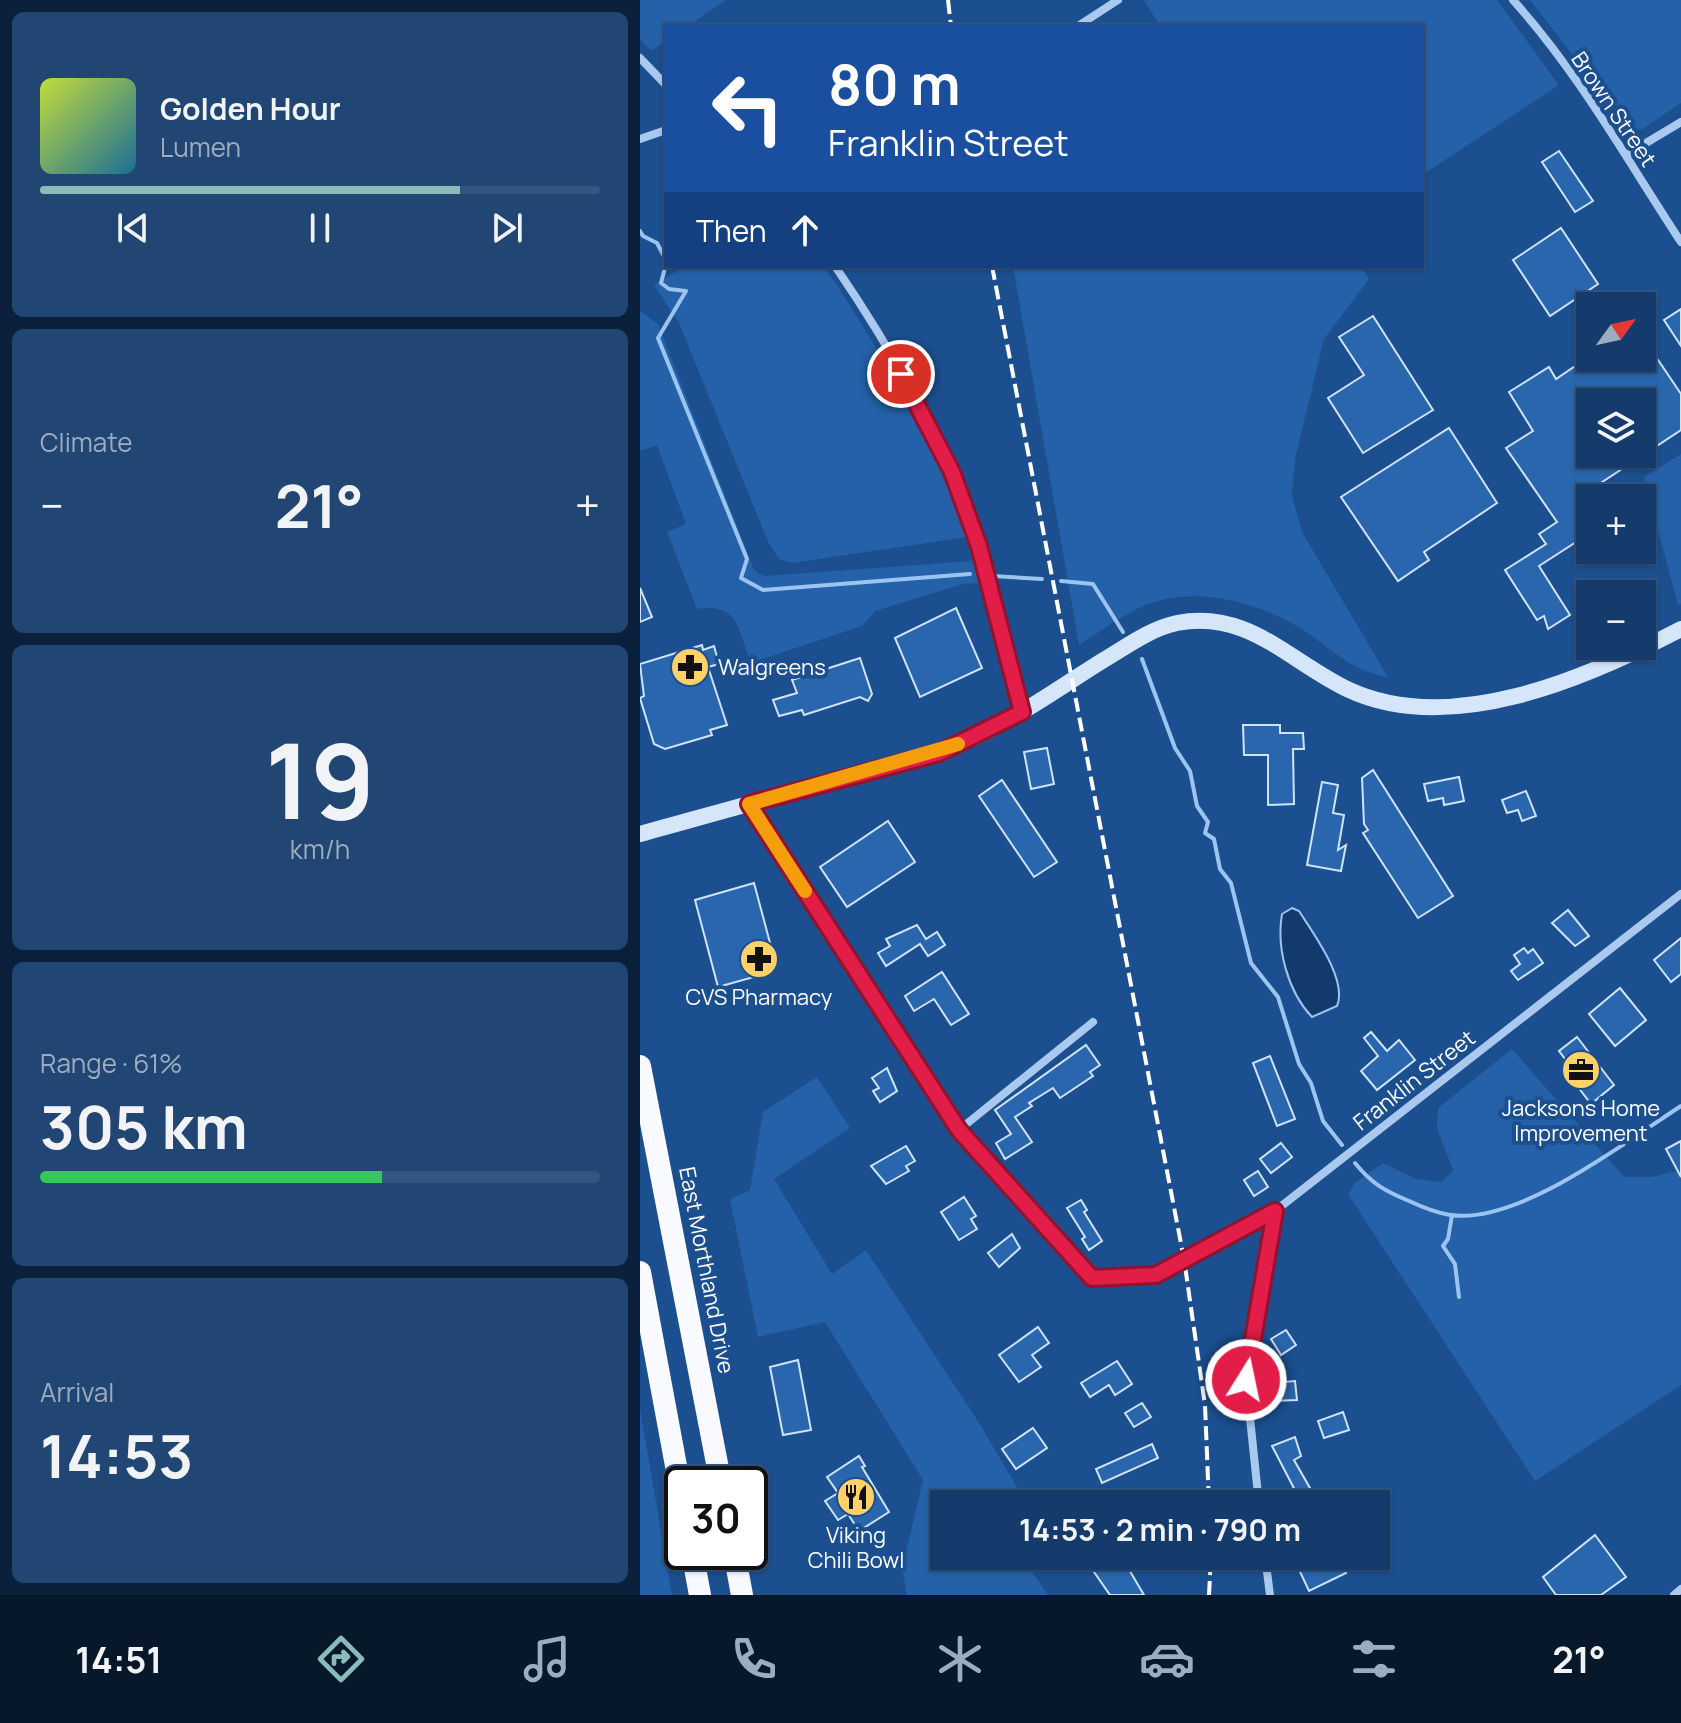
<!DOCTYPE html>
<html lang="en">
<head>
<meta charset="utf-8">
<style>
	:root { --surface:#143b6b; --page:#214673; --text:#f1f3f6; --muted:#9dadc1; --line:#33557e; --accent:#8bbbb9 }
	body { margin:0; font-family:Manrope,sans-serif; background:var(--page); color:var(--text); height:100vh; display:flex; flex-direction:column; font-size:30px; white-space:nowrap }
	* { box-sizing:border-box; margin:0 }
	p { font-size:26px; color:var(--muted) }
	.icon { flex:none; width:44px; height:44px; fill:none; stroke:currentColor; stroke-width:2; stroke-linecap:round; stroke-linejoin:round }
	.map { position:relative; flex:1; overflow:hidden }
	.panel { display:flex; flex-direction:column; gap:12px; padding:12px; background:#0b203b; width:640px }
	.panel>* { flex:none }
	.top-card { position:absolute; left:24px; top:24px; width:760px; height:244px; border-radius:0px; box-shadow:0 2px 6px #0004,0 0 0 2px var(--line); background:#1a4fa0; color:#fff; overflow:hidden }
	.needle { width:52px; rotate:57deg }
	.controls { position:absolute; left:936px; top:292px; display:grid; gap:16px }
	.controls a { display:grid; place-items:center; width:80px; height:80px; border-radius:0px; background:var(--surface); box-shadow:0 2px 6px #0004,0 0 0 2px var(--line); font-size:40px }
	.speed { position:absolute; left:24px; top:1466px; display:flex; gap:16px; font-size:40px; font-weight:700; text-align:center }
	.speed>* { display:grid; place-content:center; width:104px; height:104px; border-radius:50%; background:var(--surface); box-shadow:0 2px 6px #0004,0 0 0 2px var(--line); line-height:1 }
	.speed .limit { border:4px solid #111; border-radius:12px; background:#fff; color:#111 }
	.pin { position:absolute; display:grid; place-items:center; width:68px; height:68px; color:#fff; margin:-34px; border:4px solid #fff; border-radius:50%; box-shadow:0 2px 8px #0007 }
	.me { position:absolute; width:88px; margin:-44px; rotate:10deg; stroke-linejoin:round; filter:drop-shadow(0 0 6px #0008) }
	.turn { display:flex; align-items:center; gap:28px; height:168px; padding:0 32px; font-size:36px }
	.turn .icon { width:104px; height:104px; stroke-width:2.5 }
	.turn b { display:block; font-size:56px; line-height:68px }
	.then { display:flex; align-items:center; height:76px; padding:0 32px; background:#0003; gap:16px; font-size:30px }
	.big { font-size:60px; font-weight:700; line-height:1.1 }
	.panel .card { flex:1; display:flex; flex-direction:column; justify-content:center; gap:12px; min-width:0; padding:0 28px; border-radius:12px; background:var(--page) }
	.panel .dial { align-items:center; gap:0 }
	.dial b { font-size:104px; line-height:1 }
	.song { display:flex; align-items:center; gap:24px }
	.cover { width:96px; height:96px; border-radius:12px; background:linear-gradient(135deg,hsl(70 70% 55%),hsl(200 70% 35%)) }
	.played { height:8px; border-radius:4px; background:linear-gradient(90deg,var(--accent) 75%,var(--line) 75%) }
	.keys { display:flex; justify-content:space-around; direction:ltr }
	.heat { display:flex; justify-content:space-between; align-items:center; font-size:44px; direction:ltr }
	.charge { height:12px; border-radius:6px; background:linear-gradient(90deg,#34c759 61%,var(--line) 0) }
	.trip { position:absolute; left:290px; top:1490px; width:460px; height:80px; border-radius:0px; background:var(--surface); box-shadow:0 2px 6px #0004,0 0 0 2px var(--line); font-weight:700; line-height:80px; text-align:center }
	.dock { display:flex; height:128px; justify-content:space-around; align-items:center; background:#08182b; color:var(--muted) }
	.dock .icon { width:56px; height:56px }
	.dock .current { color:var(--accent) }
	.dock b { font-size:36px; color:var(--text) }
	main { display:flex; flex:1; min-height:0 }
	.map>svg:first-child { display:block }
	.green { fill:#2461a8 }
	.water { fill:#123a6d; stroke:#9cc4f0; stroke-width:2 }
	.lines { fill:none; stroke-linecap:round; stroke-linejoin:round }
	.stream { stroke:#9cc4f0; stroke-width:4 }
	.building { fill:#2a66ad; stroke:#cfe3fa; stroke-width:2; fill-rule:evenodd }
	.minor { stroke:#a9c9ee; stroke-width:8 }
	.secondary { stroke:#d6e6fa; stroke-width:16 }
	.trunk { stroke:#f8faff; stroke-width:22 }
	.rail { stroke:#fff; stroke-width:4; stroke-dasharray:14 6; stroke-linecap:butt }
	.route-casing { stroke:#92132f; stroke-width:20 }
	.route { stroke:#e11d48; stroke-width:14 }
	.slow { stroke:#f59e0b; stroke-width:14 }
	.labels { text-anchor:middle; stroke-width:8; stroke-linejoin:round; paint-order:stroke }
	.street-label { font-size:22px; fill:#fff; stroke:#1b4f8f }
	.poi-label { font-size:22px; fill:#fff; stroke:#1b4f8f }
</style>
</head>
<body>
<main>
<section class="panel">
<div class="card">
<div class="song"><i class="cover"></i><div><b>Golden Hour</b><p>Lumen</p></div></div>
<div class="played"></div>
<div class="keys"><svg class="icon" aria-label="previous" viewBox="0 0 24 24"><path d="M18 5L8 12l10 7zM5 5v14"/></svg><svg class="icon" aria-label="pause" viewBox="0 0 24 24"><path d="M8 5v14M16 5v14"/></svg><svg class="icon" aria-label="next" viewBox="0 0 24 24"><path d="M6 5l10 7-10 7zM19 5v14"/></svg></div>
</div>
<div class="card"><p>Climate</p>
<div class="heat"><a>−</a><b class="big">21°</b><a>+</a></div>
</div>
<div class="card dial"><b>19</b><p>km/h</p></div>
<div class="card"><p>Range · 61%</p><b class="big">305 km</b><div class="charge"></div></div>
<div class="card"><p>Arrival</p><b class="big">14:53</b></div>
</section>
<div class="map">
<svg width="1041" height="1595" viewBox="0 0 1041 1595">
	<rect width="100%" height="100%" fill="#1b4f8f"/>
	<g class="green">
		<path d="M0,0H86L48,26H26V41L11,51L0,39Z"/>
		<path d="M504,0H857L919,85L782,175V26H520Z"/>
		<path d="M890,0H1041V103L1001,130L990,128Z"/>
		<path d="M44,266H184C240,350 294,442 327,537L152,563L139,559L129,544L39,323L14,285Z"/>
		<path d="M373,266H721L729,279L684,339L655,459L652,496L662,532L748,677C715,672 694,652 668,633C622,602 550,582 497,609C477,619 458,633 439,645Z"/>
		<path d="M0,311L18,324L114,570L124,576L332,561L339,583L323,584L235,611L222,626L111,663C98,630 99,602 57,609L27,532L46,524L17,445L0,451Z"/>
		<path d="M1041,454V604L1038,605L1004,477Z"/>
		<path d="M872,1049L984,1177H1011L1041,1170V1385L895,1481L708,1194L715,1183L743,1163L776,1179L802,1182L813,1170L797,1128L798,1108Z"/>
		<path d="M177,1077L210,1128L134,1179L192,1274L226,1250L339,1423L387,1504H304V1556H381L408,1595H267L262,1569L283,1480L185,1322L118,1337L90,1199L110,1190L123,1112Z"/>
		<path d="M0,1409L32,1595H0Z"/>
	</g>
	<path class="water" d="M652,908L659,911C673,933 708,980 697,1006L672,1017C648,992 636,948 642,914Z"/>
	<g class="lines">
		<g class="stream">
			<path d="M0,231L3,236L17,243L26,260"/>
			<path d="M26,264L21,283L29,289L46,291L18,338L107,559L101,578L123,590L330,574"/>
			<path d="M353,576L402,579"/>
			<path d="M421,581L453,584L483,632"/>
			<path d="M502,659L535,748L550,771L557,806L568,822L565,833L574,839L580,869L591,883L611,963L638,997L659,1064L671,1083L683,1121L702,1145"/>
			<path d="M715,1163C732,1184 745,1191 769,1201C782,1207 797,1213 810,1215C879,1225 985,1142 1041,1106"/>
			<path d="M812,1215L808,1239L803,1246L815,1264L819,1297"/>
		</g>
	</g>
	<g class="building">
		<path d="M919,151L953,201L935,212L902,162Z"/>
		<path d="M921,228L958,284L910,316L873,260Z"/>
		<path d="M1041,309V346L1024,320Z"/>
		<path d="M733,316L793,410L723,453L688,398L724,375L699,337Z"/>
		<path d="M1002,336L1041,394V430L941,496L950,510V533L899,566L930,615L908,629L904,616L897,620L865,570L906,544L899,534L917,522L866,448L893,431L869,392L909,367L916,379L947,358H1002ZM950,402H1002V454H950Z"/>
		<path d="M809,428L857,503L784,552L789,560L758,581L701,497Z"/>
		<path d="M0,588L12,617L0,622Z"/>
		<path d="M316,608L342,668L280,697L255,638Z"/>
		<path d="M62,645L63,650L74,646L79,664L68,667L87,725L70,730L72,735L25,749L14,744L0,698L4,696L0,664Z"/>
		<path d="M220,658L232,694L228,701L220,697L164,715L162,710L139,716L133,700L157,693L152,680Z"/>
		<path d="M603,725H640V733H663L664,749H653L654,804L628,805V755H604Z"/>
		<path d="M407,748L414,784L391,789L384,752Z"/>
		<path d="M733,770L813,896L778,918L723,833L728,830L724,824L722,778Z"/>
		<path d="M819,777L824,801L804,805L803,798L788,801L784,784Z"/>
		<path d="M362,780L417,862L394,877L339,796Z"/>
		<path d="M682,782L698,785L693,813L704,815L698,850L706,845L701,871L667,865Z"/>
		<path d="M886,791L896,816L882,821L878,810L867,813L862,800Z"/>
		<path d="M248,821L275,862L207,907L180,867Z"/>
		<path d="M114,883L133,954L121,975L78,987L55,900Z"/>
		<path d="M928,910L949,936L935,946L912,923Z"/>
		<path d="M277,925L286,939L297,932L305,945L288,956L280,944L246,966L238,953L250,946L246,939Z"/>
		<path d="M1041,938V974L1031,982L1014,960Z"/>
		<path d="M884,948L888,953L893,949L903,963L878,980L871,971L880,964L874,955Z"/>
		<path d="M302,972L329,1014L311,1025L294,999L274,1011L265,996Z"/>
		<path d="M980,988L1006,1020L975,1046L949,1014Z"/>
		<path d="M731,1032L747,1051L759,1040L775,1060L737,1090L721,1071L738,1056L724,1038Z"/>
		<path d="M937,1037L974,1085L951,1104L938,1087L943,1083L919,1051Z"/>
		<path d="M446,1045L460,1065L450,1072L453,1076L420,1098L413,1088L389,1103L392,1106L375,1117L392,1142L365,1159L356,1143L371,1134L355,1110Z"/>
		<path d="M630,1056L655,1119L637,1126L613,1063Z"/>
		<path d="M247,1068L257,1091L240,1102L233,1091L239,1088L232,1078Z"/>
		<path d="M1041,1141V1177L1026,1149Z"/>
		<path d="M641,1143L652,1157L631,1173L620,1159Z"/>
		<path d="M266,1146L275,1161L266,1166L269,1171L246,1184L231,1166Z"/>
		<path d="M618,1171L628,1187L614,1196L604,1180Z"/>
		<path d="M324,1197L336,1216L331,1219L337,1229L319,1240L301,1212Z"/>
		<path d="M441,1200L447,1210L444,1212L462,1241L449,1250L442,1239L445,1237L427,1208Z"/>
		<path d="M372,1234L380,1248L359,1267L348,1253Z"/>
		<path d="M398,1327L409,1343L392,1355L401,1367L379,1382L359,1355Z"/>
		<path d="M646,1330L656,1345L641,1355L631,1339Z"/>
		<path d="M158,1360L171,1430L143,1435L130,1367Z"/>
		<path d="M477,1361L492,1384L475,1395L469,1385L450,1397L441,1383Z"/>
		<path d="M655,1381L657,1400L632,1401L630,1383Z"/>
		<path d="M502,1403L511,1417L494,1427L485,1413Z"/>
		<path d="M703,1412L709,1430L684,1438L678,1421Z"/>
		<path d="M393,1428L407,1448L376,1469L362,1449Z"/>
		<path d="M655,1437L661,1456L654,1460L670,1488L658,1496L632,1446Z"/>
		<path d="M512,1444L518,1458L462,1483L456,1469Z"/>
		<path d="M219,1456L225,1466L222,1467L249,1512L219,1531L208,1514L198,1520L185,1501L198,1493L187,1477Z"/>
		<path d="M955,1535L986,1577L961,1595H916L903,1577Z"/>
		<path d="M443,1556H481L504,1595H470Z"/>
		<path d="M665,1556H698L706,1573L669,1591L655,1561Z"/>
	</g>
	<g class="lines">
		<g class="minor">
			<path d="M873,0C939,73 987,160 1041,242"/>
			<path d="M438,26L478,0"/>
			<path d="M0,58L26,85"/>
			<path d="M0,139L26,130"/>
			<path d="M986,155L1041,122"/>
			<path d="M195,266C253,351 309,448 339,547C356,601 363,658 382,712"/>
			<path d="M109,805L319,1130L452,1278L516,1275L635,1211L1041,894"/>
			<path d="M319,1130L453,1022"/>
			<path d="M619,1504L606,1380L635,1211"/>
			<path d="M625,1556L630,1595"/>
			<path d="M1034,1595L1041,1589"/>
		</g>
		<path class="secondary" d="M0,834C62,817 124,799 187,783C236,770 285,759 331,739C377,718 419,688 462,661C486,647 509,629 537,623C607,609 649,661 707,689C810,738 947,678 1041,629"/>
		<g class="trunk">
			<path d="M0,1066L81,1484"/>
			<path d="M0,1272L42,1498"/>
			<path d="M52,1552L60,1595"/>
			<path d="M94,1552L102,1595"/>
		</g>
		<g class="rail">
			<path d="M308,0L311,26"/>
			<path d="M352,266L544,1259L565,1405L569,1504"/>
			<path d="M569,1595L571,1556"/>
		</g>
	</g>
	<g class="lines">
		<defs>
			<path id="route" d="M261,374L312,472L339,546L382,712L299,753L109,804L319,1130L452,1278L516,1275L635,1211L606,1380"/>
		</defs>
		<use href="#route" class="route-casing"/>
		<use href="#route" class="route"/>
		<path class="slow" d="M165,891L109,804L318,744"/>
	</g>
	<defs>
		<symbol id="pharmacy-disc" viewBox="-11 -11 22 22"><circle r="9.5" fill="#ffd166" stroke="#1b4f8f"/><path d="M-2-6h4v4h4v4h-4v4h-4v-4h-4v-4h4Z" fill="#111"/></symbol>
		<symbol id="office-disc" viewBox="-11 -11 22 22"><circle r="9.5" fill="#ffd166" stroke="#1b4f8f"/><path d="M-6-3h4V-5.5h4V-3h4V5H-6ZM-1-4.5V-3h2v-1.5ZM-6 0V1H6V0Z" fill="#111"/></symbol>
		<symbol id="restaurant-disc" viewBox="-11 -11 22 22"><circle r="9.5" fill="#ffd166" stroke="#1b4f8f"/><path d="M-5-6h1v4h1v-4h1v4h1v-4h1v5L-1.5 .5V6h-2V.5L-5-1ZM5-6V6H3V1.5H1.5Q1.5-4 5-6Z" fill="#111"/></symbol>
	</defs>
	<g fill-rule="evenodd">
		<use href="#pharmacy-disc" x="28" y="645" width="44" height="44"/>
		<use href="#pharmacy-disc" x="97" y="937" width="44" height="44"/>
		<use href="#office-disc" x="919" y="1048" width="44" height="44"/>
		<use href="#restaurant-disc" x="194" y="1475" width="44" height="44"/>
	</g>
	<g class="labels">
		<g class="street-label">
			<text transform="translate(974 109) rotate(56)" y="8">Brown Street</text>
			<text transform="translate(774 1080) rotate(-38)" y="8">Franklin Street</text>
			<text transform="translate(67 1270) rotate(79)" y="8">East Morthland Drive</text>
		</g>
		<g class="poi-label">
			<text x="78" y="675" text-anchor="start">Walgreens</text>
			<text x="119" y="1005">CVS Pharmacy</text>
			<text x="941" y="1116">Jacksons Home<tspan x="941" dy="25">Improvement</tspan></text>
			<text x="216" y="1543">Viking<tspan x="216" dy="25">Chili Bowl</tspan></text>
		</g>
	</g>
</svg>
<div class="controls">
<a><svg class="needle" viewBox="-14 -14 28 28"><path d="M0-13l5 13h-10z" fill="#e53935"/><path d="M0 13l5-13h-10z" fill="#9dadc1"/></svg></a>
<a><svg class="icon" aria-label="layers" viewBox="0 0 24 24"><path d="M12 4l9 5-9 5-9-5zM3 14l9 5 9-5"/></svg></a>
<a>+</a>
<a>−</a>
</div>
<div class="speed"><div class="limit">30</div></div>
<div class="pin" style="left:261px;top:374px;background:#d93025"><svg class="icon" aria-label="arrive" viewBox="0 0 24 24"><path d="M6 21V4h12l-3 4 3 4H6"/></svg></div>
<svg class="me" style="left:606px;top:1380px" viewBox="-20 -20 40 40"><circle r="17" fill="#e11d48" stroke="#fff" stroke-width="3"/><path d="M0-11L8 9 0 5-8 9z" fill="#fff"/></svg>
<div class="trip">14:53 · 2 min · 790 m</div>
<div class="top-card">
<div class="turn"><svg class="icon" aria-label="left" viewBox="0 0 24 24"><path d="M17 20v-9H6M10 6l-5 5 5 5"/></svg><div><b>80 m</b>Franklin Street</div></div>
<div class="then">Then<svg class="icon" aria-label="ahead" viewBox="0 0 24 24"><path d="M12 20V5M6 11l6-6 6 6"/></svg></div>
</div>
</div>
</main>
<nav class="dock">
<b>14:51</b>
<svg class="icon current" aria-label="directions" viewBox="0 0 24 24"><path d="M12 3l9 9-9 9-9-9zM9 14v-3h6M13 9l2 2-2 2"/></svg>
<svg class="icon" aria-label="music" viewBox="0 0 24 24"><path d="M9 18V5l10-2v13"/><circle cx="6" cy="18" r="3"/><circle cx="16" cy="16" r="3"/></svg>
<svg class="icon" aria-label="phone" viewBox="0 0 24 24"><path d="M5 4h4l2 5-3 2q2 4 5 5l2-3 5 2v4C11 20 4 13 5 4z"/></svg>
<svg class="icon" aria-label="climate" viewBox="0 0 24 24"><path d="M12 3v18M4 7l16 10M4 17L20 7"/></svg>
<svg class="icon" aria-label="car" viewBox="0 0 24 24"><path d="M5 17H2v-5l4-1 3-4h7l3 4 3 1v5h-3M9 17h6M6 11h13"/><circle cx="7" cy="17" r="2"/><circle cx="17" cy="17" r="2"/></svg>
<svg class="icon" aria-label="filters" viewBox="0 0 24 24"><path d="M4 7h16M4 17h16"/><circle cx="9" cy="7" r="2"/><circle cx="15" cy="17" r="2"/></svg>
<b>21°</b>
</nav>
</body>
</html>
